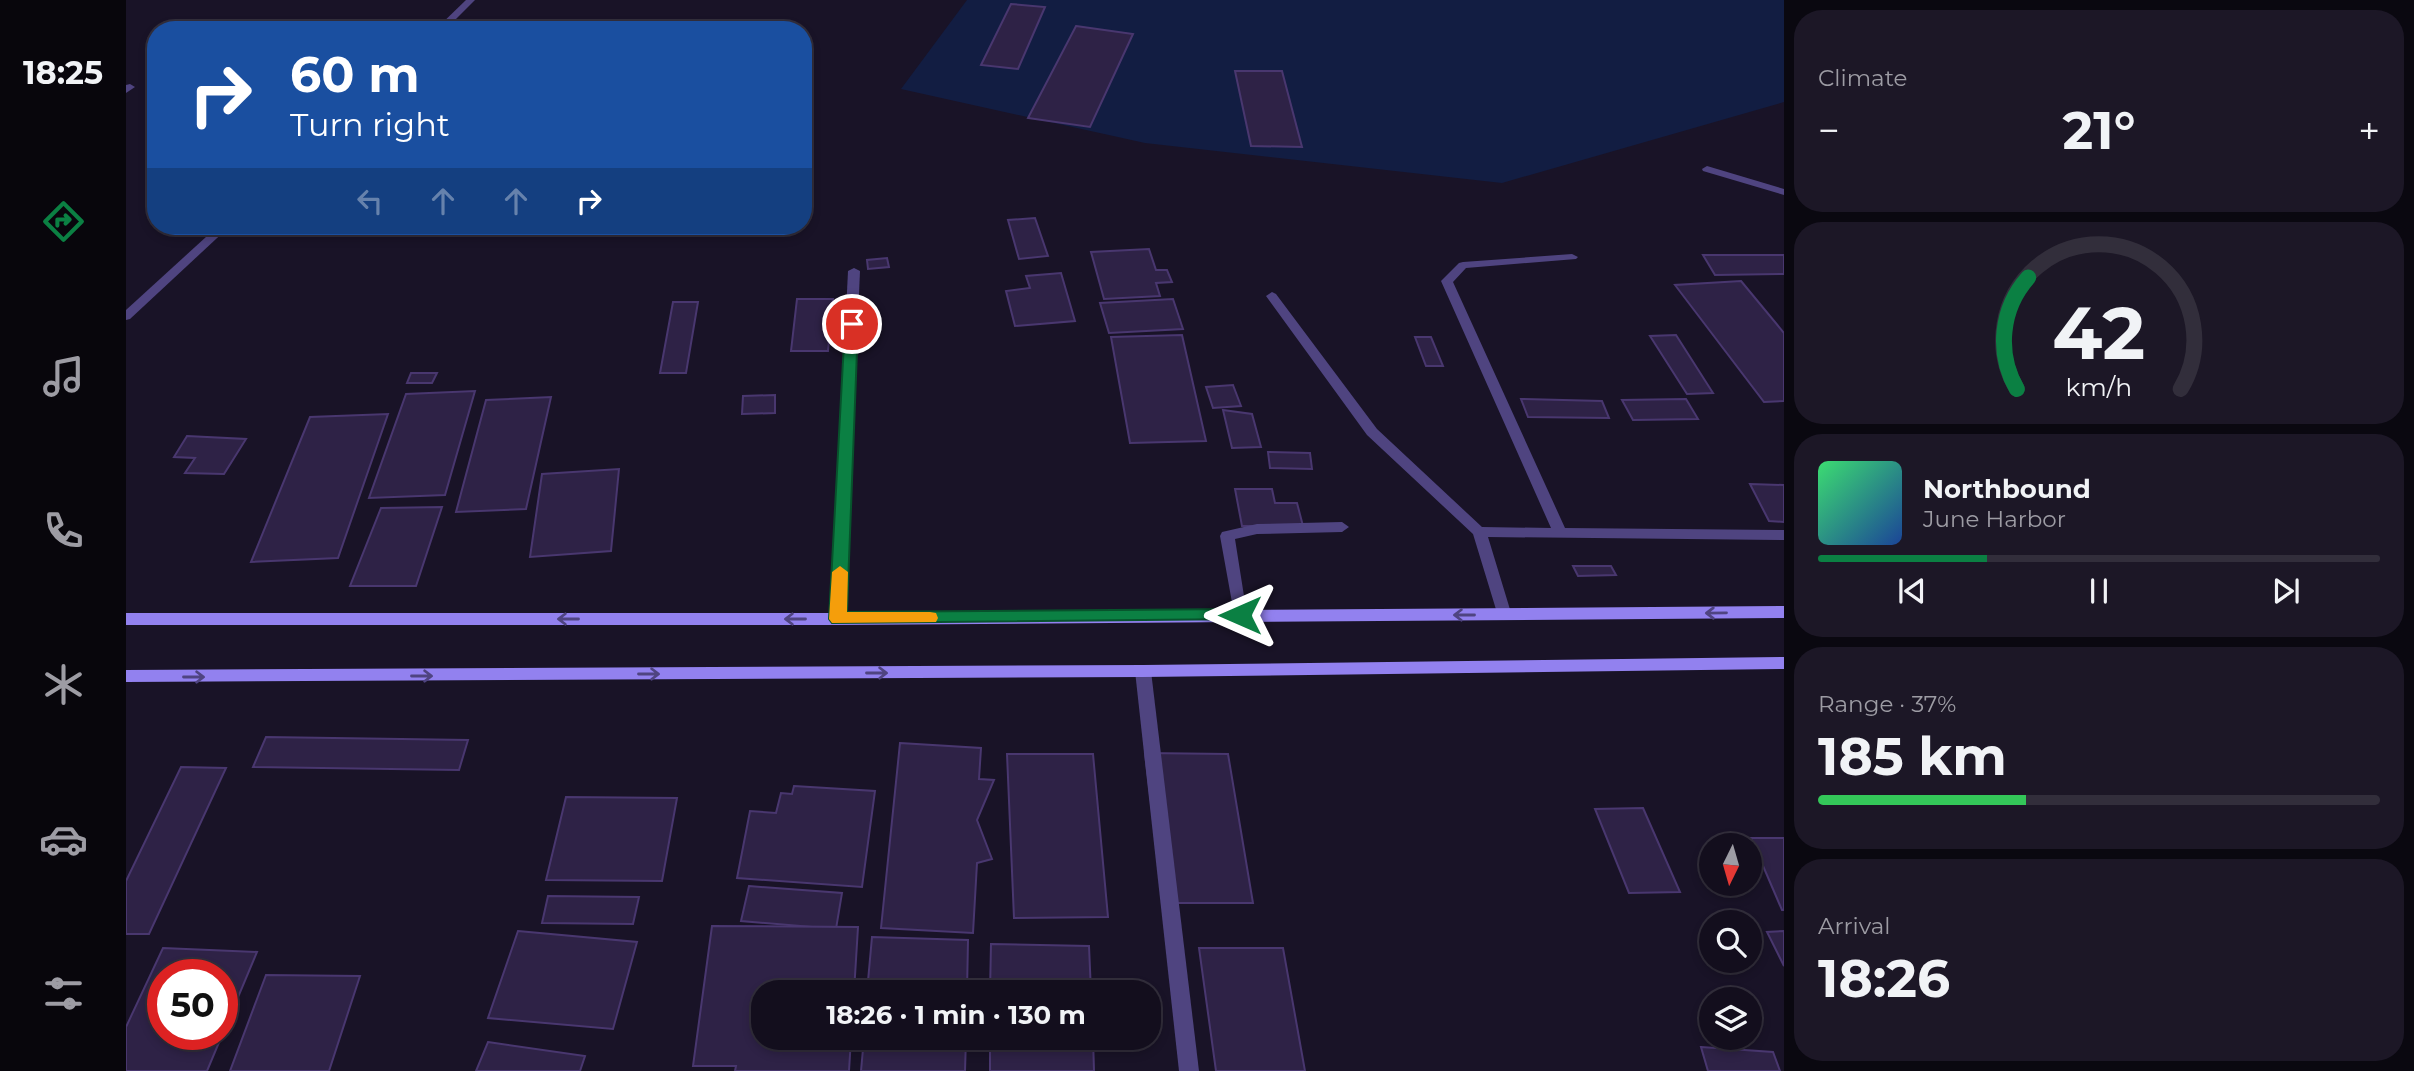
<!DOCTYPE html>
<html lang="en">
<head>
<meta charset="utf-8">
<style>
	:root { --surface:#130e1d; --page:#1c1726; --text:#f1f3f6; --muted:#9d9ca4; --line:#322e3b; --accent:#0b8043 }
	body { margin:0; font-family:Montserrat,sans-serif; background:var(--page); color:var(--text); height:100vh; display:flex; flex-direction:column; font-size:26px; white-space:nowrap }
	* { box-sizing:border-box; margin:0 }
	p { font-size:23px; color:var(--muted) }
	.icon { flex:none; width:38px; height:38px; fill:none; stroke:currentColor; stroke-width:2; stroke-linecap:round; stroke-linejoin:round }
	.map { position:relative; flex:1; overflow:hidden }
	.details { display:flex; flex-direction:column; gap:10px; padding:10px; background:#0a0810; width:630px }
	.details>* { flex:none }
	.guide { position:absolute; left:21px; top:21px; width:665px; height:214px; border-radius:28px; box-shadow:0 4px 10px #0003,0 0 0 2px var(--line); background:#1a4fa0; color:#fff; overflow:hidden }
	.needle { width:46px; rotate:185deg }
	.buttons { position:absolute; left:1573px; top:833px; display:grid; gap:14px }
	.buttons a { display:grid; place-items:center; width:63px; height:63px; border-radius:50%; background:var(--surface); box-shadow:0 4px 10px #0003,0 0 0 2px var(--line); font-size:35px }
	.speed { position:absolute; left:21px; top:959px; display:flex; gap:14px; font-size:35px; font-weight:700; text-align:center }
	.speed>* { display:grid; place-content:center; width:91px; height:91px; border-radius:50%; background:var(--surface); box-shadow:0 4px 10px #0003,0 0 0 2px var(--line); line-height:1 }
	.speed .limit { border:10px solid #d22; background:#fff; color:#111 }
	.pin { position:absolute; display:grid; place-items:center; width:60px; height:60px; color:#fff; margin:-30px; border:4px solid #fff; border-radius:50%; box-shadow:0 2px 7px #0007 }
	.me { position:absolute; width:77px; margin:-38px; rotate:270deg; stroke-linejoin:round; filter:drop-shadow(0 0 5px #0008) }
	.turn { display:flex; align-items:center; gap:24px; height:147px; padding:0 28px; font-size:32px }
	.turn .icon { width:91px; height:91px; stroke-width:2.5 }
	.turn b { display:block; font-size:49px; line-height:60px }
	.lanes { display:flex; align-items:center; height:66px; padding:0 28px; background:#0003; justify-content:center; gap:35px; direction:ltr }
	.lanes .off { opacity:.35 }
	.big { font-size:52px; font-weight:700; line-height:1.1 }
	.details .card { flex:1; display:flex; flex-direction:column; justify-content:center; gap:10px; min-width:0; padding:0 24px; border-radius:28px; background:var(--page) }
	.details .dial { align-items:center; gap:0 }
	.dial svg { height:182px; overflow:visible; fill:none; stroke:var(--line); stroke-width:7; stroke-linecap:round; text-anchor:middle }
	.dial text { fill:var(--text); stroke:none }
	.song { display:flex; align-items:center; gap:21px }
	.cover { width:84px; height:84px; border-radius:10px; background:linear-gradient(135deg,hsl(140 70% 55%),hsl(220 70% 35%)) }
	.played { height:7px; border-radius:4px; background:linear-gradient(90deg,var(--accent) 30%,var(--line) 30%) }
	.keys { display:flex; justify-content:space-around; direction:ltr }
	.heat { display:flex; justify-content:space-between; align-items:center; font-size:38px; direction:ltr }
	.charge { height:10px; border-radius:5px; background:linear-gradient(90deg,#34c759 37%,var(--line) 0) }
	.trip { position:absolute; left:625px; top:980px; width:410px; height:70px; border-radius:28px; background:var(--surface); box-shadow:0 4px 10px #0003,0 0 0 2px var(--line); font-weight:700; line-height:70px; text-align:center }
	main { display:flex; flex:1; min-height:0 }
	.menu { display:flex; flex-direction:column; width:126px; justify-content:space-around; align-items:center; background:#08060c; color:var(--muted) }
	.menu .icon { width:49px; height:49px }
	.menu .active { color:var(--accent) }
	.menu b { font-size:32px; color:var(--text) }
	.map>svg:first-child { display:block }
	.water { fill:#121d42 }
	.building { fill:#2e2246; stroke:#49376f; stroke-width:2; fill-rule:evenodd }
	.lines { fill:none; stroke-linecap:round; stroke-linejoin:round }
	.service { fill:#4f4480; fill-rule:evenodd }
	.minor { fill:#4f4480; fill-rule:evenodd }
	.secondary { fill:#9281ef; fill-rule:evenodd }
	.oneway { stroke:#4f4481 }
	.route { fill:#0b8043; stroke:#07532c; stroke-width:2 }
	.slow { fill:#f59e0b }
</style>
</head>
<body>
<main>
<nav class="menu">
<b>18:25</b>
<svg class="icon active" aria-label="directions" viewBox="0 0 24 24"><path d="M12 3l9 9-9 9-9-9zM9 14v-3h6M13 9l2 2-2 2"/></svg>
<svg class="icon" aria-label="music" viewBox="0 0 24 24"><path d="M9 18V5l10-2v13"/><circle cx="6" cy="18" r="3"/><circle cx="16" cy="16" r="3"/></svg>
<svg class="icon" aria-label="phone" viewBox="0 0 24 24"><path d="M5 4h4l2 5-3 2q2 4 5 5l2-3 5 2v4C11 20 4 13 5 4z"/></svg>
<svg class="icon" aria-label="climate" viewBox="0 0 24 24"><path d="M12 3v18M4 7l16 10M4 17L20 7"/></svg>
<svg class="icon" aria-label="car" viewBox="0 0 24 24"><path d="M5 17H2v-5l4-1 3-4h7l3 4 3 1v5h-3M9 17h6M6 11h13"/><circle cx="7" cy="17" r="2"/><circle cx="17" cy="17" r="2"/></svg>
<svg class="icon" aria-label="filters" viewBox="0 0 24 24"><path d="M4 7h16M4 17h16"/><circle cx="9" cy="7" r="2"/><circle cx="15" cy="17" r="2"/></svg>
</nav>
<div class="map">
<svg width="1658" height="1071" viewBox="0 0 1658 1071">
	<rect width="100%" height="100%" fill="#191327"/>
	<path class="water" d="M841,0H1658V102L1376,183L1019,143L775,89Z"/>
	<g class="building">
		<path d="M885,4L919,7L892,69L855,65Z"/>
		<path d="M950,26L1007,34L964,127L902,118Z"/>
		<path d="M1109,71H1156L1176,147L1125,146Z"/>
		<path d="M909,218L922,256L893,259L882,220Z"/>
		<path d="M1023,249L1030,270H1041L1046,282L1030,283L1034,296L978,299L965,252Z"/>
		<path d="M1577,255H1658V274L1589,275Z"/>
		<path d="M761,258L763,267L742,269L741,260Z"/>
		<path d="M935,273L949,321L889,326L880,291L904,288L900,276Z"/>
		<path d="M1615,281L1658,333V401L1638,402L1549,285Z"/>
		<path d="M671,299H707L702,351H665Z"/>
		<path d="M1047,299L1057,329L983,333L974,303Z"/>
		<path d="M547,302H572L560,373H534Z"/>
		<path d="M1056,335L1080,441L1004,443L985,337Z"/>
		<path d="M1550,335L1587,393L1561,394L1524,336Z"/>
		<path d="M1289,337H1305L1317,366H1300Z"/>
		<path d="M285,373H311L306,383H281Z"/>
		<path d="M1107,385L1115,406L1087,408L1080,387Z"/>
		<path d="M349,391L319,495L243,498L280,394Z"/>
		<path d="M649,395V413L616,414L617,396Z"/>
		<path d="M425,397L400,509L330,512L360,400Z"/>
		<path d="M1395,399L1476,401L1483,418L1402,417Z"/>
		<path d="M1560,399L1572,419L1507,420L1496,400Z"/>
		<path d="M1097,410L1126,414L1135,447L1106,448Z"/>
		<path d="M262,414L212,558L125,562L184,417Z"/>
		<path d="M61,436L120,439L98,474L59,473L69,458L48,457Z"/>
		<path d="M1142,452L1184,453L1186,469L1144,468Z"/>
		<path d="M493,469L485,551L404,557L416,474Z"/>
		<path d="M1624,484L1658,485V522L1643,521Z"/>
		<path d="M1109,489H1146L1149,503H1171L1177,526H1116Z"/>
		<path d="M316,507L290,586H224L255,508Z"/>
		<path d="M1447,566H1485L1490,575L1452,576Z"/>
		<path d="M140,737L342,740L333,770L127,767Z"/>
		<path d="M774,743L855,748L853,779L868,780L851,820L866,859L851,863L847,933L755,928Z"/>
		<path d="M1019,753L1102,754L1127,903H1037Z"/>
		<path d="M881,754H967L982,917L888,918Z"/>
		<path d="M55,767L100,768L23,934H0V881Z"/>
		<path d="M668,786L749,791L736,887L611,878L624,811L650,813L655,793L666,794Z"/>
		<path d="M440,797L551,798L536,881L420,880Z"/>
		<path d="M1517,808L1554,892L1503,893L1469,809Z"/>
		<path d="M1625,838H1658V910H1656Z"/>
		<path d="M623,886L716,893L710,929L615,921Z"/>
		<path d="M422,896L513,897L507,924L416,923Z"/>
		<path d="M586,926L732,927L728,992H637V1038H725L723,1071H609L610,1066H567Z"/>
		<path d="M392,931L511,942L487,1029L362,1018Z"/>
		<path d="M1658,931V966L1641,932Z"/>
		<path d="M746,937L842,940L841,992H741Z"/>
		<path d="M865,944L963,946L965,992H864Z"/>
		<path d="M37,948L131,952L81,1071H0V1027ZM37,975H96V1034H37Z"/>
		<path d="M1073,948H1157L1179,1071H1090Z"/>
		<path d="M140,975L234,976L203,1071H104Z"/>
		<path d="M738,1038H840L839,1071H735Z"/>
		<path d="M864,1038H967L968,1071H864Z"/>
		<path d="M362,1042L459,1056L454,1071H350Z"/>
		<path d="M1575,1047L1647,1052L1654,1071H1582Z"/>
	</g>
	<g class="lines">
		<g class="service">
			<path d="M340,0H349L319,30H309Z"/>
			<path d="M4,84L9,87L0,93V85Z"/>
			<path d="M1581,166L1658,189V195L1577,171L1576,169Z"/>
			<path d="M92,226H104L4,319L0,320V310Z"/>
			<path d="M1446,254L1452,257L1450,259L1340,268L1327,282L1439,528L1658,530V540L1362,537L1386,616L1384,620H1374L1372,616L1347,534L1241,435L1140,296L1146,292L1150,294L1251,429L1356,527L1425,528L1315,281L1333,263L1337,262Z"/>
			<path d="M728,268L734,271L719,619L717,623H707L705,619L722,271Z"/>
			<path d="M1216,522L1223,527L1216,532L1131,534L1109,539L1121,615L1119,619H1109L1094,536L1096,532L1131,524Z"/>
		</g>
		<path class="minor" d="M1017,665L1022,667L1025,671L1073,1071H1053L1009,671L1012,667Z"/>
		<g class="secondary">
			<path d="M1658,606V618L712,625H0V613H712Z"/>
			<path d="M1658,657V669L1017,677L0,682V670L1017,665Z"/>
		</g>
	</g>
	<defs><path id="oneway-shaft" d="M-6 0H5M1.5-3L5.5 0L1.5 3" fill="none" stroke-width="1.6" stroke-linecap="round" stroke-linejoin="round" transform="scale(1.75)"/></defs>
	<g class="oneway">
		<use href="#oneway-shaft" transform="translate(1590 613) rotate(179)"/>
		<use href="#oneway-shaft" transform="translate(1338 615) rotate(-180)"/>
		<use href="#oneway-shaft" transform="translate(442 619) rotate(180)"/>
		<use href="#oneway-shaft" transform="translate(669 619) rotate(180)"/>
		<use href="#oneway-shaft" transform="translate(751 673)"/>
		<use href="#oneway-shaft" transform="translate(523 674)"/>
		<use href="#oneway-shaft" transform="translate(296 676)"/>
		<use href="#oneway-shaft" transform="translate(68 677)"/>
	</g>
	<path class="route" d="M726,320L732,324L721,612L1114,609L1119,610L1122,615L1119,619L706,623L703,619L719,324Z"/>
	<path class="slow" d="M714,566L722,572L721,612H804L810,613L812,618L810,622L706,623L703,619L706,572Z"/>
</svg>
<div class="buttons">
<a><svg class="needle" viewBox="-14 -14 28 28"><path d="M0-13l5 13h-10z" fill="#e53935"/><path d="M0 13l5-13h-10z" fill="#9d9ca4"/></svg></a>
<a><svg class="icon" aria-label="search" viewBox="0 0 24 24"><circle cx="10" cy="10" r="6"/><path d="M15 15l6 6"/></svg></a>
<a><svg class="icon" aria-label="layers" viewBox="0 0 24 24"><path d="M12 4l9 5-9 5-9-5zM3 14l9 5 9-5"/></svg></a>
</div>
<div class="speed"><div class="limit">50</div></div>
<div class="pin" style="left:726px;top:324px;background:#d93025"><svg class="icon" aria-label="arrive" viewBox="0 0 24 24"><path d="M6 21V4h12l-3 4 3 4H6"/></svg></div>
<svg class="me" style="left:1114px;top:615px" viewBox="-20 -20 40 40"><path d="M0-17L14 15 0 8-14 15z" fill="#0b8043" stroke="#fff" stroke-width="4"/></svg>
<div class="trip">18:26 · 1 min · 130 m</div>
<div class="guide">
<div class="turn"><svg class="icon" aria-label="right" viewBox="0 0 24 24"><path d="M7 20v-9h11M14 6l5 5-5 5"/></svg><div><b>60 m</b>Turn right</div></div>
<div class="lanes"><svg class="icon off" aria-label="left" viewBox="0 0 24 24"><path d="M17 20v-9H6M10 6l-5 5 5 5"/></svg><svg class="icon off" aria-label="ahead" viewBox="0 0 24 24"><path d="M12 20V5M6 11l6-6 6 6"/></svg><svg class="icon off" aria-label="ahead" viewBox="0 0 24 24"><path d="M12 20V5M6 11l6-6 6 6"/></svg><svg class="icon" aria-label="right" viewBox="0 0 24 24"><path d="M7 20v-9h11M14 6l5 5-5 5"/></svg></div>
</div>
</div>
<section class="details">
<div class="card"><p>Climate</p>
<div class="heat"><a>−</a><b class="big">21°</b><a>+</a></div>
</div>
<div class="card dial"><svg viewBox="0 0 100 80">
<path d="M14 69A42 42 0 1 1 86 69"/>
<path d="M14 69A42 42 0 0 1 19 20" stroke="#0b8043"/>
<text x="50" y="56" font-size="32" font-weight="700">42</text>
<text x="50" y="72" font-size="11">km/h</text>
</svg></div>
<div class="card">
<div class="song"><i class="cover"></i><div><b>Northbound</b><p>June Harbor</p></div></div>
<div class="played"></div>
<div class="keys"><svg class="icon" aria-label="previous" viewBox="0 0 24 24"><path d="M18 5L8 12l10 7zM5 5v14"/></svg><svg class="icon" aria-label="pause" viewBox="0 0 24 24"><path d="M8 5v14M16 5v14"/></svg><svg class="icon" aria-label="next" viewBox="0 0 24 24"><path d="M6 5l10 7-10 7zM19 5v14"/></svg></div>
</div>
<div class="card"><p>Range · 37%</p><b class="big">185 km</b><div class="charge"></div></div>
<div class="card"><p>Arrival</p><b class="big">18:26</b></div>
</section>
</main>
</body>
</html>
